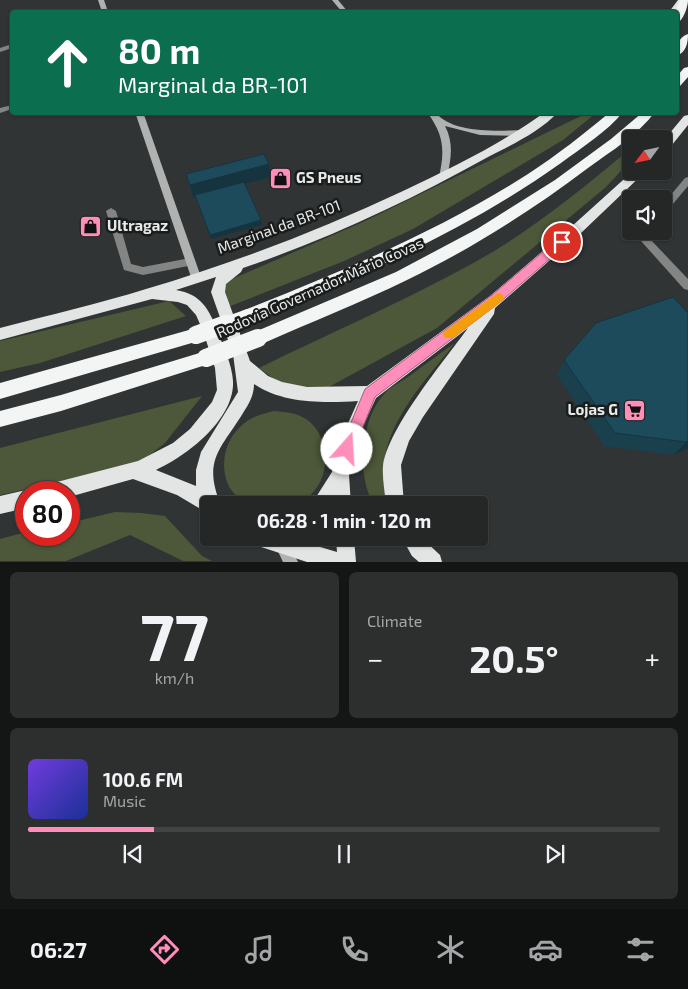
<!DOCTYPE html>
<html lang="en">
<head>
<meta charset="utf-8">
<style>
	:root { --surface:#252727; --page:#2d2f2f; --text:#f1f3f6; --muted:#a3a5a7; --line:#424444; --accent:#ff8ebb }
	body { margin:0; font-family:"Exo 2",sans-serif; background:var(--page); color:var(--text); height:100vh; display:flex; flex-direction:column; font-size:19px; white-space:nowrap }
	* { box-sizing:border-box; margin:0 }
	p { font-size:16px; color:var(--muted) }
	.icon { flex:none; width:28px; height:28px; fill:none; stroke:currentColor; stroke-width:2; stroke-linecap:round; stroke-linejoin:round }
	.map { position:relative; height:562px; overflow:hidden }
	.details { display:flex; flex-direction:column; gap:10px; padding:10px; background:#141515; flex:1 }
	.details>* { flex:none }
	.guide { position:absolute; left:10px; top:10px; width:669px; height:105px; border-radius:5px; box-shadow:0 1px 4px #0004,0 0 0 1px var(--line); background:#0b6e4f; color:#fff; overflow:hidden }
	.needle { width:32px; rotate:237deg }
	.controls { position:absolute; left:622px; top:130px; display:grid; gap:10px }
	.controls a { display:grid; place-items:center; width:50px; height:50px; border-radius:5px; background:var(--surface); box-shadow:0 1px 4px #0004,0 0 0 1px var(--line); font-size:25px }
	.speed { position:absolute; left:15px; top:481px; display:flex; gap:10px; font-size:25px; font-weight:700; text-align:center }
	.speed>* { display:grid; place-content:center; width:65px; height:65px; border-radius:50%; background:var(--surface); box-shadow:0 1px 4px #0004,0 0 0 1px var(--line); line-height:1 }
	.speed .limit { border:8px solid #d22; background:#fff; color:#111 }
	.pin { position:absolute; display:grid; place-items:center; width:42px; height:42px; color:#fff; margin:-21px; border:2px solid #fff; border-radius:50%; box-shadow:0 1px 5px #0007 }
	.me { position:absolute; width:55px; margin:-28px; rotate:19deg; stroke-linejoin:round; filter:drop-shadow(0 0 4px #0008) }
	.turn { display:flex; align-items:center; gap:18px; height:105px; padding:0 25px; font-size:22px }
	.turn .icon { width:65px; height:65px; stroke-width:2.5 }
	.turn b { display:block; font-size:35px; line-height:42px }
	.big { font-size:38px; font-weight:700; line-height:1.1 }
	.details .card { flex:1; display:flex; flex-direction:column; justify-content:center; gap:8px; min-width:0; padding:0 18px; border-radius:8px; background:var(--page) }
	.details .dial { align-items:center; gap:0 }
	.dial b { font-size:65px; line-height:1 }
	.song { display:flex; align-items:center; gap:15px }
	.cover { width:60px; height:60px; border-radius:8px; background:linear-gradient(135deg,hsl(260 70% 55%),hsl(230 70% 35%)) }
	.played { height:5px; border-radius:2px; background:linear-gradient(90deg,var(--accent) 20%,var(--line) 20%) }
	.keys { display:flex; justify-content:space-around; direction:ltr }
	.heat { display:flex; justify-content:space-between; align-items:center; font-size:28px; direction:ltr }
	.details .tiles { flex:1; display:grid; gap:10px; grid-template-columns:1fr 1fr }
	.card:last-child { grid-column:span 2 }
	.trip { position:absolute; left:200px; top:496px; width:288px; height:50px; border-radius:5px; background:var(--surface); box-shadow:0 1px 4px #0004,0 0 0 1px var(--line); font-weight:700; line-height:50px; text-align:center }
	.tabs { display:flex; height:80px; justify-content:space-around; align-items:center; background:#0f1010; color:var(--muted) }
	.tabs .icon { width:35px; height:35px }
	.tabs .current { color:var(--accent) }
	.tabs b { font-size:22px; color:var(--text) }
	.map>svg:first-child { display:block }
	.green { fill:#4c5839 }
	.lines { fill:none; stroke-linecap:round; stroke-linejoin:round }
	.service { fill:#838484; fill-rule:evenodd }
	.minor { fill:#838484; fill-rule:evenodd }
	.secondary { fill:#b0b2b1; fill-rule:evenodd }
	.trunk { fill:#e2e5e3; fill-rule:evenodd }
	.motorway { fill:#f2f5f3; fill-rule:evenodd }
	.motorway-bridge-far1 { stroke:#f2f5f3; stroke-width:14 }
	.motorway-bridge { stroke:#f2f5f3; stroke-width:18 }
	.wall { fill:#1a404e }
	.shaded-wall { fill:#153440 }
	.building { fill:#1e4b5b; stroke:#153440 }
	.route { fill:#ff8ebb; stroke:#a65c7a }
	.slow { fill:#f59e0b }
	.labels { text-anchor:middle; stroke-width:5; stroke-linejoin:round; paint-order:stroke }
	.poi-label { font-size:15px; font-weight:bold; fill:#e8eaea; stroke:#1a1c1c; text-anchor:start }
	.street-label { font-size:15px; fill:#e8eaea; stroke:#1a1c1c }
</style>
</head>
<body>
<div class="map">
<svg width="688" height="562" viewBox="0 0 688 562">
	<rect width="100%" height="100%" fill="#313434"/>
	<g class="green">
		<path d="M587,113H596L563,140L413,229L344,261L228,307L223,283L363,222Z"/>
		<path d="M631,148V160L606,187L437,328L327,388L314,389L278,382L259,368C328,334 400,303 468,266C527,234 580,191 631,148Z"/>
		<path d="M169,301L186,316L40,363L0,372V341Z"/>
		<path d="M455,343C419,389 366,441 389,505H374C356,475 360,418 386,392C392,386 401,382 408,377C424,365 439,354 455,343Z"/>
		<path d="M202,396L165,443L138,464L0,495V448Z"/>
		<path d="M274,411C286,412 300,413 310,422C335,445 329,493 295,504C288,506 279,505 272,505C260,505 250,506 239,498C217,481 221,444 240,427C250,417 261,414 274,411Z"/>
		<path d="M115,512L141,513L165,516L202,556L212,561H183L130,535L66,561H0V539L26,532V535H69V523Z"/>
	</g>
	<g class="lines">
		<g class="service">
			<path d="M12,105V109L0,113V108Z"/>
			<path d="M688,177V186L667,211L664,212V203L685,178Z"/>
			<path d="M111,208L116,211L131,264L143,267L190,258L193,259L195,262L193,265L143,275L124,270L106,211Z"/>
			<path d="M641,231H651L649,238L688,279V290L684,289L641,241L639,239Z"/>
		</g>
		<path class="minor" d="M12,44V48L0,52V48Z"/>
		<g class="secondary">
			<path d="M98,0H104L108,12H102Z"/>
			<path d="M332,0H338L348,12H342Z"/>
			<path d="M135,112H143L201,277L200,280H192L191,277Z"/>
			<path d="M427,112H435C452,134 499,131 524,130L528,133L524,136L480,135L445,126C454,143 451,159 447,177L443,180L439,177C445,150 444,135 427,112Z"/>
			<path d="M282,538L287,540L298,562H283L275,545L277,540Z"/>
		</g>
		<g class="trunk">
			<path d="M678,0H686L676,14L669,12Z"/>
			<path d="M545,112H558C540,132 511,145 488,157C409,201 328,239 243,268L241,272L226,284L225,292L250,361L268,376L282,382L307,387L367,386L490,296L571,227L633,171H646L581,233L495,308L494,314L423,417L409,441L401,465L404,505H386C385,492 382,479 383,466C388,428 444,361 468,328L376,398L357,439L349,475L351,505H311L332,472L341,439L358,401C325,403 283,404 254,384C254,395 249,404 243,413C221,449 202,460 221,505H209V514L177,495L133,479L69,497V492H44L47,486L53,483L138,461L173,443L190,429L212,402L217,390L215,368L203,331L196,315L187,305L178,302L152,299L0,340V328C49,315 98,304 146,289C234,263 320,230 403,191C452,168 501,144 545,112ZM216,277L211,292L233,354L238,392L201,452L196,470V486L156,470C187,456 235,419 233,381C232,364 223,346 217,330C209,309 201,294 176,290Z"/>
			<path d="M688,115V125L668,150L664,151V140L684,116Z"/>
			<path d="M26,490L32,492H26V508L0,514V496Z"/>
			<path d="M253,538H290L337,552L336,538H354L356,562H307L255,545Z"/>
			<path d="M402,538H422L440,555L442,562H419L412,556Z"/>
		</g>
		<g class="motorway">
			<path d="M680,0H688C688,7 683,21 676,24L675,12Z"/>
			<path d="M688,34C688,43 686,53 676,56C676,47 678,37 688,34Z"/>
			<path d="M688,67V77L680,86L676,87V77L684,68Z"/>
			<path d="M610,112H623C608,131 581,148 561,163C467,230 360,276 254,321L248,322L242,321L240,316L242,311C341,272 439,231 528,174C557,155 584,134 610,112Z"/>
			<path d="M643,112H655C638,135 611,151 588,168C531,211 471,249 407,280C360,303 311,322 264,343L258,345L252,343L250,338L252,333L396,272L477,229L555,180L611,139Z"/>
			<path d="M196,328L202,330L204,335L202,340L0,399V383Z"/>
			<path d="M206,351L212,353L214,358L212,363L61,411L0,427V411L61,395Z"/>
		</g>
		<path class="motorway-bridge-far1" d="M223,325L248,316"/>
		<g class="motorway-bridge">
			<path d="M196,335L226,324"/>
			<path d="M206,358L258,338"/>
		</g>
	</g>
	<g class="wall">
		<path d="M269,164L271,177L245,184L261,220L262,225L211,239L196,197L193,198L186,174Z"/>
		<path d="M673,297L688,448L673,455L604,446L557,375L564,360Z"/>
	</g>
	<g class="shaded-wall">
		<path d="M269,164L271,177L193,198L190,185Z"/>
		<path d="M261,220L262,225L211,239L210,235Z"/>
		<path d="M688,441V448L673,455L686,442Z"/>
	</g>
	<g class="building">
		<path d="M264,154L269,164L190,185L186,174Z"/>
		<path d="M244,182L261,220L210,235L195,195Z"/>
		<path d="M673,297L688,313V441L686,442L615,433L564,360L596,323Z"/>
	</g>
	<path class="route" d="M562,238L568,242L566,245L499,303L375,397L352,454L347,456L342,454L340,449L365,389L491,296L558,239Z"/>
	<path class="slow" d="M498,293L502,294L504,298L502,301L453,338H445L443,334L445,331Z"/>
	<defs>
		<symbol id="shop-square" viewBox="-11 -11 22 22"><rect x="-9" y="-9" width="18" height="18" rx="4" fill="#ff8ebb" stroke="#1a1c1c"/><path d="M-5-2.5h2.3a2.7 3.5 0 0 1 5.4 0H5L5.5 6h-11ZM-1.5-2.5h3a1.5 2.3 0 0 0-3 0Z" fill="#111"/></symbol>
		<symbol id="supermarket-square" viewBox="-11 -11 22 22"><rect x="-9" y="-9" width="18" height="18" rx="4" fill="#ff8ebb" stroke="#1a1c1c"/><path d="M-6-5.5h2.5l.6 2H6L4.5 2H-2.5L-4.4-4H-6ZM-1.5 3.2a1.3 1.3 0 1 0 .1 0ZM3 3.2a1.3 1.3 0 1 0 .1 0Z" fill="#111"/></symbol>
	</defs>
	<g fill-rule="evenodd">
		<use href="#shop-square" x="268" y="166" width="25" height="25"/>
		<use href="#shop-square" x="78" y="214" width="25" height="25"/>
		<use href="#supermarket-square" x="622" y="398" width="25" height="25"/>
	</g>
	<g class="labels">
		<g class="poi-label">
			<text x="296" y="183">GS Pneus</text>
			<text x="107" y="231">Ultragaz</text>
			<text x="618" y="415" text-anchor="end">Lojas G</text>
		</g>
		<g class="street-label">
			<text transform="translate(279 227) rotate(-20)" y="5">Marginal da BR-101</text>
			<text transform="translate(320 288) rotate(-24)" y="5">Rodovia Governador Mário Covas</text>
		</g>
	</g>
</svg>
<div class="controls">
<a><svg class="needle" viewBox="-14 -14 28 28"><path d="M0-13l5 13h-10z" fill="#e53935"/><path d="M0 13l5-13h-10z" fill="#a3a5a7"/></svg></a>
<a><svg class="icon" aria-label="sound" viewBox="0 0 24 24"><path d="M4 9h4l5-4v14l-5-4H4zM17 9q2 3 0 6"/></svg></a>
</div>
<div class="speed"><div class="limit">80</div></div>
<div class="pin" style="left:562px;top:242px;background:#d93025"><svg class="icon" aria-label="arrive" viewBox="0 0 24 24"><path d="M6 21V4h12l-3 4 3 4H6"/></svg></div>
<svg class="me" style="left:347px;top:449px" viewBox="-20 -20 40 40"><circle r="19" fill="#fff"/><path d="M0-13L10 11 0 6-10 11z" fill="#ff8ebb"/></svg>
<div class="trip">06:28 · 1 min · 120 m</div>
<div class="guide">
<div class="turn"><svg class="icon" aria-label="ahead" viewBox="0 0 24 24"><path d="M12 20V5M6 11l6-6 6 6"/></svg><div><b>80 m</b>Marginal da BR-101</div></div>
</div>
</div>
<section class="details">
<div class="tiles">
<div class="card dial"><b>77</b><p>km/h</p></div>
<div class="card"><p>Climate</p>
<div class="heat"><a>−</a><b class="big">20.5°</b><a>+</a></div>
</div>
<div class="card">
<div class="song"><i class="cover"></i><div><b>100.6 FM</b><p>Music</p></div></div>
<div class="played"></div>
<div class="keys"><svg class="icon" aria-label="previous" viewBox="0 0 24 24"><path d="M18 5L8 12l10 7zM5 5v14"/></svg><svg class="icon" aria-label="pause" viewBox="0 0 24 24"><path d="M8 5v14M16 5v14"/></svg><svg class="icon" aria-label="next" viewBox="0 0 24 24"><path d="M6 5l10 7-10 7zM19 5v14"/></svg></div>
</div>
</div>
</section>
<nav class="tabs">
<b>06:27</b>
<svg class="icon current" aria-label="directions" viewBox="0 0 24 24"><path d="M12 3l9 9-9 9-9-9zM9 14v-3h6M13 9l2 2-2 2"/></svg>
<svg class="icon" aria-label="music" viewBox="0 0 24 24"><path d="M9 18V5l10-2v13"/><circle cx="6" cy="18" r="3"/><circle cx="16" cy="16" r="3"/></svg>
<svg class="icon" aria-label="phone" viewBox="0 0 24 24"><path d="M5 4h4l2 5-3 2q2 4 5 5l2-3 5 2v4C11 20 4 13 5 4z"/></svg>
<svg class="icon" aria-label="climate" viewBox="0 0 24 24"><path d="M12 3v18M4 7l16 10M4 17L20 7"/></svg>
<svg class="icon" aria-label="car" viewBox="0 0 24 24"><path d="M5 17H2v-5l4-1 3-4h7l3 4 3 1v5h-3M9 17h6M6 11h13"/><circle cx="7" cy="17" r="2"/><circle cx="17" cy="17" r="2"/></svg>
<svg class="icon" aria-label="filters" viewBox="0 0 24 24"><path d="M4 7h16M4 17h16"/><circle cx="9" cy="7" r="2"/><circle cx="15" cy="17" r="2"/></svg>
</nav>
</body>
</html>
